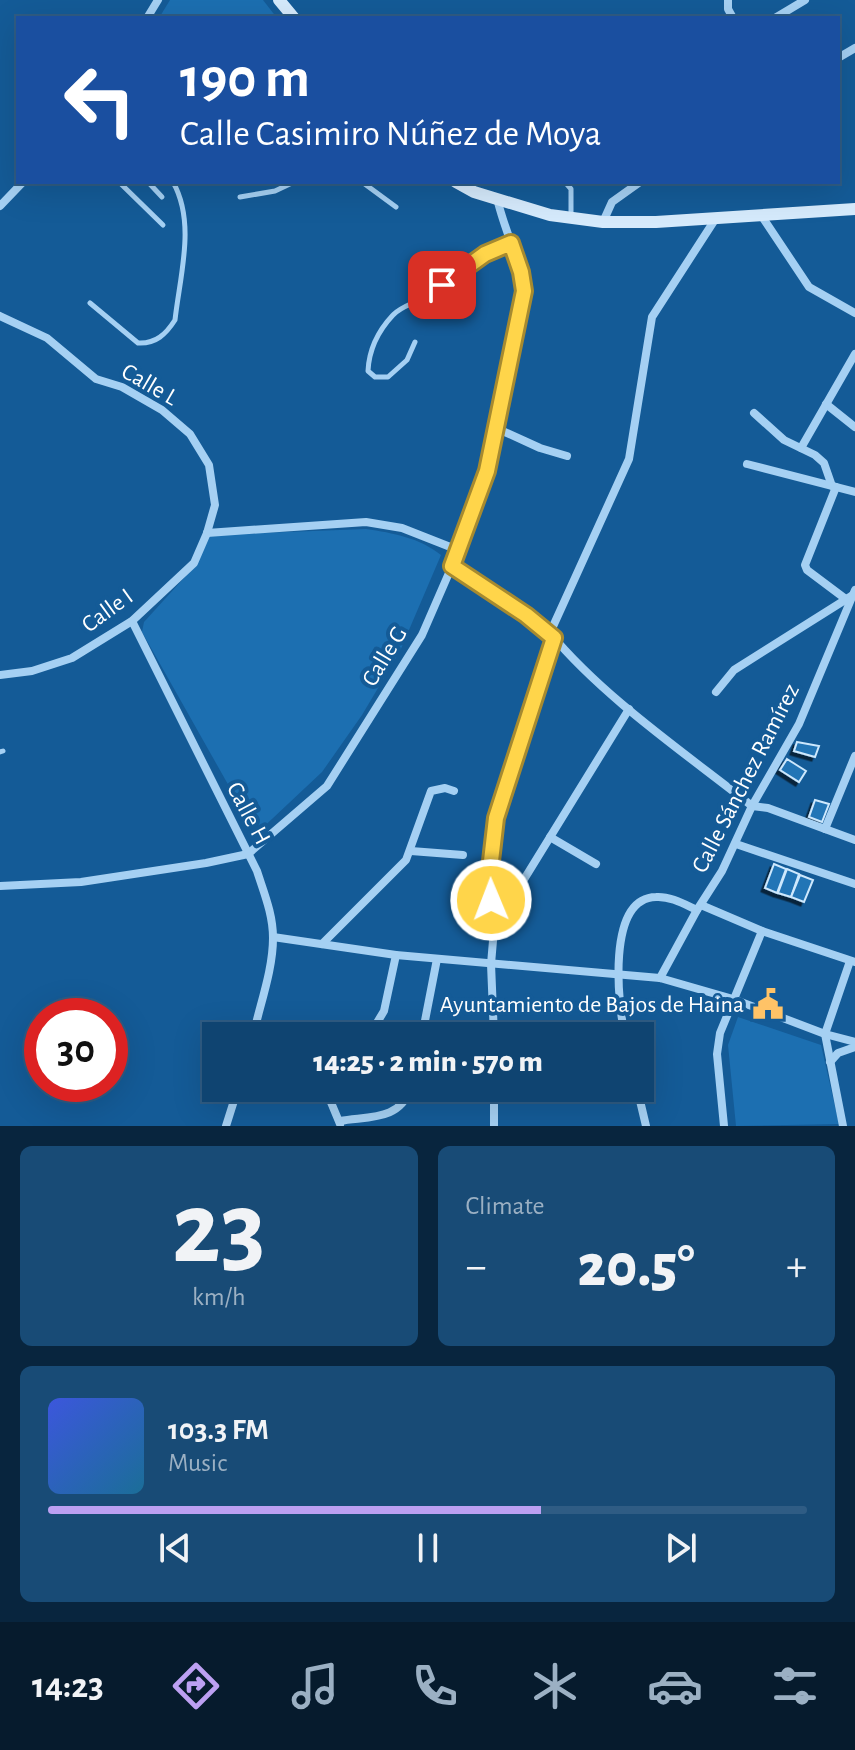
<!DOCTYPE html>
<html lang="en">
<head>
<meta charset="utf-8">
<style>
	:root { --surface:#0f4471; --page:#184b76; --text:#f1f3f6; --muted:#9bb0c3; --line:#2f5c84; --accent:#bca0f2 }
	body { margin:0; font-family:"Alegreya Sans",sans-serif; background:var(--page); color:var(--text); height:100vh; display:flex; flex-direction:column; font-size:30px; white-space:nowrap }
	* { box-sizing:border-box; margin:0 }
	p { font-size:26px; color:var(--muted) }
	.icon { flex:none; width:44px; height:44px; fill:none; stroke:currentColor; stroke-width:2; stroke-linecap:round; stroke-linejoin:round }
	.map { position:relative; height:1126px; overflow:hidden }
	.details { display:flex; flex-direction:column; gap:20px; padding:20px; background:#08253e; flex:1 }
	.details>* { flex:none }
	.top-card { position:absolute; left:16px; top:16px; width:824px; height:168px; border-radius:0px; box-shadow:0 8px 32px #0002,0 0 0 2px var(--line); background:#1a4fa0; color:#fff; overflow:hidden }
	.speed { position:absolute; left:24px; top:998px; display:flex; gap:16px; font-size:40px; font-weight:700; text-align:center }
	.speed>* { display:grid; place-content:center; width:104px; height:104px; border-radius:50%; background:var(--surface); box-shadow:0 8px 32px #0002,0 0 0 2px var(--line); line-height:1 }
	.speed .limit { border:12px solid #d22; background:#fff; color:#111 }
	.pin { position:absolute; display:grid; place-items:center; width:68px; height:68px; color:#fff; margin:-34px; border-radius:16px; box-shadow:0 4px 12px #0006 }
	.me { position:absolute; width:88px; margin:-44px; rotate:359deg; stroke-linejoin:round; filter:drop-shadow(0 0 6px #0008) }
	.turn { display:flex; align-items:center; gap:28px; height:168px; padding:0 32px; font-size:36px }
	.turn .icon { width:104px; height:104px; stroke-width:2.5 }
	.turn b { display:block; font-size:56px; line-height:68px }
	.big { font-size:60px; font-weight:800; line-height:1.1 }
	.details .tile { flex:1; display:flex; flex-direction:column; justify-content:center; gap:12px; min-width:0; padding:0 28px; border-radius:12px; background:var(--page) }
	.details .dial { align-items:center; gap:0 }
	.dial b { font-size:104px; line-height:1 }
	.song { display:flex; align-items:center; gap:24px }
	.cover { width:96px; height:96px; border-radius:12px; background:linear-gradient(135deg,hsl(230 70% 55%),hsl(200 70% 35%)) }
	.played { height:8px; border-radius:4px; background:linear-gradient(90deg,var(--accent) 65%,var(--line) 65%) }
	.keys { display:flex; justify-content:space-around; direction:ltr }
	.heat { display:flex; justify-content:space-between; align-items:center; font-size:44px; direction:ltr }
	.details .tiles { flex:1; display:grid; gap:20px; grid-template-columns:1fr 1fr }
	.tile:last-child { grid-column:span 2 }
	.trip { position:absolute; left:202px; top:1022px; width:452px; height:80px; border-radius:0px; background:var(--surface); box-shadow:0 8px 32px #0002,0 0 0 2px var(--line); font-weight:800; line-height:80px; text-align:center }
	.dock { display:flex; height:128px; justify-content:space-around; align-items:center; background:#061b2d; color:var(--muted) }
	.dock .icon { width:56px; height:56px }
	.dock .on { color:var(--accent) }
	.dock b { font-size:36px; color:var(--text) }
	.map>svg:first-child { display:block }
	.green { fill:#1c6fb1 }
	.building { fill:#2274b6; stroke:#cde8fd; stroke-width:2; filter:url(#shadow) }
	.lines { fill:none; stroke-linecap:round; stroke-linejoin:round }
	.lane { stroke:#a5d0f3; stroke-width:5 }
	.street { stroke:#a5d0f3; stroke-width:8 }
	.secondary { stroke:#d5eafc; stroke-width:12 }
	.route-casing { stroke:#a68a30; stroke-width:20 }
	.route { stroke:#ffd54a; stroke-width:14 }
	.labels { text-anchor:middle; stroke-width:8; stroke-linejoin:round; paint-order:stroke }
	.street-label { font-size:24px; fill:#fff; stroke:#145b97 }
	.poi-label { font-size:24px; fill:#fff; stroke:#145b97; text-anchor:end }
</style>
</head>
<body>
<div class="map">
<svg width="855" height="1126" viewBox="0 0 855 1126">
	<defs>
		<filter id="shadow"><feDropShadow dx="-3.5" dy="3.5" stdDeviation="0" flood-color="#0009"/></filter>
	</defs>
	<rect width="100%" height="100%" fill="#145b97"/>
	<g class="green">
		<path d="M170,0H263L277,18H159Z"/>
		<path d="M366,529C393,533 420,538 441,555L400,651L362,715L322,772L256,834L142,632L144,622L194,567L209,535Z"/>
		<path d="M738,1017L821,1045L839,1124L736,1126L728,1045Z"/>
	</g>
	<g class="building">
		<path d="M797,742L819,746L815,757L794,751Z"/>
		<path d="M787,759L806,771L799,782L780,770Z"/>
		<path d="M815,800L829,804L822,822L809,817Z"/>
		<path d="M774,864L786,869L777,893L765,888Z"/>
		<path d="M787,869L799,874L791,897L778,893Z"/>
		<path d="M800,875L813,880L804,902L791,897Z"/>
	</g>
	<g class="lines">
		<g class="lane">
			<path d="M119,182L163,225"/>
			<path d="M148,182L162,197"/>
			<path d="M362,182L396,207"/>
			<path d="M565,182L571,189V217"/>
			<path d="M240,197L275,191L294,182"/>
			<path d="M90,303L138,343C156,344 166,334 175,320C180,275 196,223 173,182"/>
			<path d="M415,342L407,360L388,377H375L368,371C369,349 378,331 393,315C401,306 416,303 426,296C455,278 479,257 511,243"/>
			<path d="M0,752L3,751"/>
		</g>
		<g class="street">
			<path d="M728,0V9L733,18"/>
			<path d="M147,18L158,0"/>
			<path d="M775,18L805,0"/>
			<path d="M838,58L855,48"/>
			<path d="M0,206L23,182"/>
			<path d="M761,215L809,287L855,313"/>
			<path d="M603,222L612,202L640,182"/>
			<path d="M0,316L47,338L96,379L122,387L162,410L190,434L209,465L215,505L207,533L194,563L132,621L72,658L32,671L0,675"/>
			<path d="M826,404L855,427"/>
			<path d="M754,413L784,440L815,455L824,463L832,486"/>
			<path d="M496,428L540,448L567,456"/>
			<path d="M801,448L855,354"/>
			<path d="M747,464L855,492"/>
			<path d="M836,487L805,565L807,570L847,600"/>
			<path d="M207,533L366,522L402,528L458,550"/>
			<path d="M452,566L550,633C604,698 685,753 752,806L768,808L855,840"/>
			<path d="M132,621L257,871C264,893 273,914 273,938C273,970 260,1004 253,1036"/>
			<path d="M550,633L629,459L652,317L716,218"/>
			<path d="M716,692L734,670L853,595"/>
			<path d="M825,829L855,756"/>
			<path d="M550,837L596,864"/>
			<path d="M736,844L855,884"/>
			<path d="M411,851L463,855"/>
			<path d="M0,886L81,882L206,863L248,854L327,786L422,635L452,566L487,471L524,291C520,259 504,230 497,198"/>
			<path d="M701,905L762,931L855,962"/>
			<path d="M494,928L629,709"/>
			<path d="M273,937L396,955L660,978L733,999L825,1034L855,1042"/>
			<path d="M322,944L406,860L431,791L445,788L454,791"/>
			<path d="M660,978L697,910L722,871L752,806L799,724L855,590"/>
			<path d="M369,1036L384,1011L396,955"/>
			<path d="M422,1036L437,959"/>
			<path d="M494,1036L491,964L494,929L491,861L496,818L554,638"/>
			<path d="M625,1036C618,1005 606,898 656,897C670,896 684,904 697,910"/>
			<path d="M830,1062L838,1053L855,1047"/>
			<path d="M318,1088L330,1100L340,1124"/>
			<path d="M494,1088V1126"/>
			<path d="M637,1088L646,1126"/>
			<path d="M330,1100L338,1088"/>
			<path d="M340,1121C370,1116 399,1121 411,1088"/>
			<path d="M226,1126L238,1088"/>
			<path d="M724,1126L717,1054L720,1033L762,931"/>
			<path d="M843,1126L825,1034L850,961"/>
		</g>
		<g class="secondary">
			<path d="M279,0L294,18"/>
			<path d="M456,182L474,192L550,215L603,222H656L855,209"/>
		</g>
	</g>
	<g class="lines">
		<defs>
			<path id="route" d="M442,285L485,254L511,243L521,272L524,291L487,471L452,566L526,615L554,638L496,818L491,861V900"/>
		</defs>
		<use href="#route" class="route-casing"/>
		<use href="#route" class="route"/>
	</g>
	<defs>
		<symbol id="civic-bare" viewBox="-9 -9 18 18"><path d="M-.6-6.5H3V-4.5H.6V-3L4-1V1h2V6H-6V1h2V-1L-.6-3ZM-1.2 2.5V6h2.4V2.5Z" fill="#ffc367" stroke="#145b97" stroke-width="2.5" paint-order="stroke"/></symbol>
	</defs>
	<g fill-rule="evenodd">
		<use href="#civic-bare" x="746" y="982" width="44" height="44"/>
	</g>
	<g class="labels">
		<g class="street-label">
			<text transform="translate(150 384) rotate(30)" y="8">Calle L</text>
			<text transform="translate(107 610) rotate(-36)" y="8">Calle I</text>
			<text transform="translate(384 656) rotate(-59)" y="8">Calle G</text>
			<text transform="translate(745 778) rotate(-63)" y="8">Calle Sánchez Ramírez</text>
			<text transform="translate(249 813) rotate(62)" y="8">Calle H</text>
		</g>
		<g class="poi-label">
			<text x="744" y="1012">Ayuntamiento de Bajos de Haina</text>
		</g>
	</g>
</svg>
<div class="speed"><div class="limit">30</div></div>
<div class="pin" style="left:442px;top:285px;background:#d93025"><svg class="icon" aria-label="arrive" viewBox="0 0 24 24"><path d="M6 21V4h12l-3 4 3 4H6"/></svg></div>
<svg class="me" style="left:491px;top:900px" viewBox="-20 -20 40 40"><circle r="17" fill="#ffd54a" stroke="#fff" stroke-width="3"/><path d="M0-11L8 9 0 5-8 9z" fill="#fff"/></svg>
<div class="trip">14:25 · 2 min · 570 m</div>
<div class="top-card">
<div class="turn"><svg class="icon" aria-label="left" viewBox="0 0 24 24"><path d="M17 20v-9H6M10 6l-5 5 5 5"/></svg><div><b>190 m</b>Calle Casimiro Núñez de Moya</div></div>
</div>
</div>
<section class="details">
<div class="tiles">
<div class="tile dial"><b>23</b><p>km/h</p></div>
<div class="tile"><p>Climate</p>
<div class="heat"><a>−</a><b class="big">20.5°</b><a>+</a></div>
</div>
<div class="tile">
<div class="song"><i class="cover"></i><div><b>103.3 FM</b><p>Music</p></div></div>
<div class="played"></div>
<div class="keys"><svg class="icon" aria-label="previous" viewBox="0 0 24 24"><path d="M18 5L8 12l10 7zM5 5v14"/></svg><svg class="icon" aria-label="pause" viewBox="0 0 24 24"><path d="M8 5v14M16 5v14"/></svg><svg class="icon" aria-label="next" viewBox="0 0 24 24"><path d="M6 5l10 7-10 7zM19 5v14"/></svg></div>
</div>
</div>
</section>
<nav class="dock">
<b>14:23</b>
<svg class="icon on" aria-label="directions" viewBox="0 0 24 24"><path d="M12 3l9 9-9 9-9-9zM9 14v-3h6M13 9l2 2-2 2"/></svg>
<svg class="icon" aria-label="music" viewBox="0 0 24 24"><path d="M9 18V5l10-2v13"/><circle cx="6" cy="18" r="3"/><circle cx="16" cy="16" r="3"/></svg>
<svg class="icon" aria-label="phone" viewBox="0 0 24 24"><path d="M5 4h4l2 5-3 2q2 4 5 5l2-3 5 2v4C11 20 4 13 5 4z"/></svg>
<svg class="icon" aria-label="climate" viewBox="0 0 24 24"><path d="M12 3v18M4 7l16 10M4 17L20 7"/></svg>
<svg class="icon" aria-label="car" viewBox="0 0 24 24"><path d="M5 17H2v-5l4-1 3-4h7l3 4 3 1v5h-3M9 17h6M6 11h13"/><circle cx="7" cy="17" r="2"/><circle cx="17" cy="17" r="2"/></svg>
<svg class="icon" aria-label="filters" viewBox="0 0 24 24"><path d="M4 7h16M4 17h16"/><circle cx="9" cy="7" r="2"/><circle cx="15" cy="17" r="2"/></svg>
</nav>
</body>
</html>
